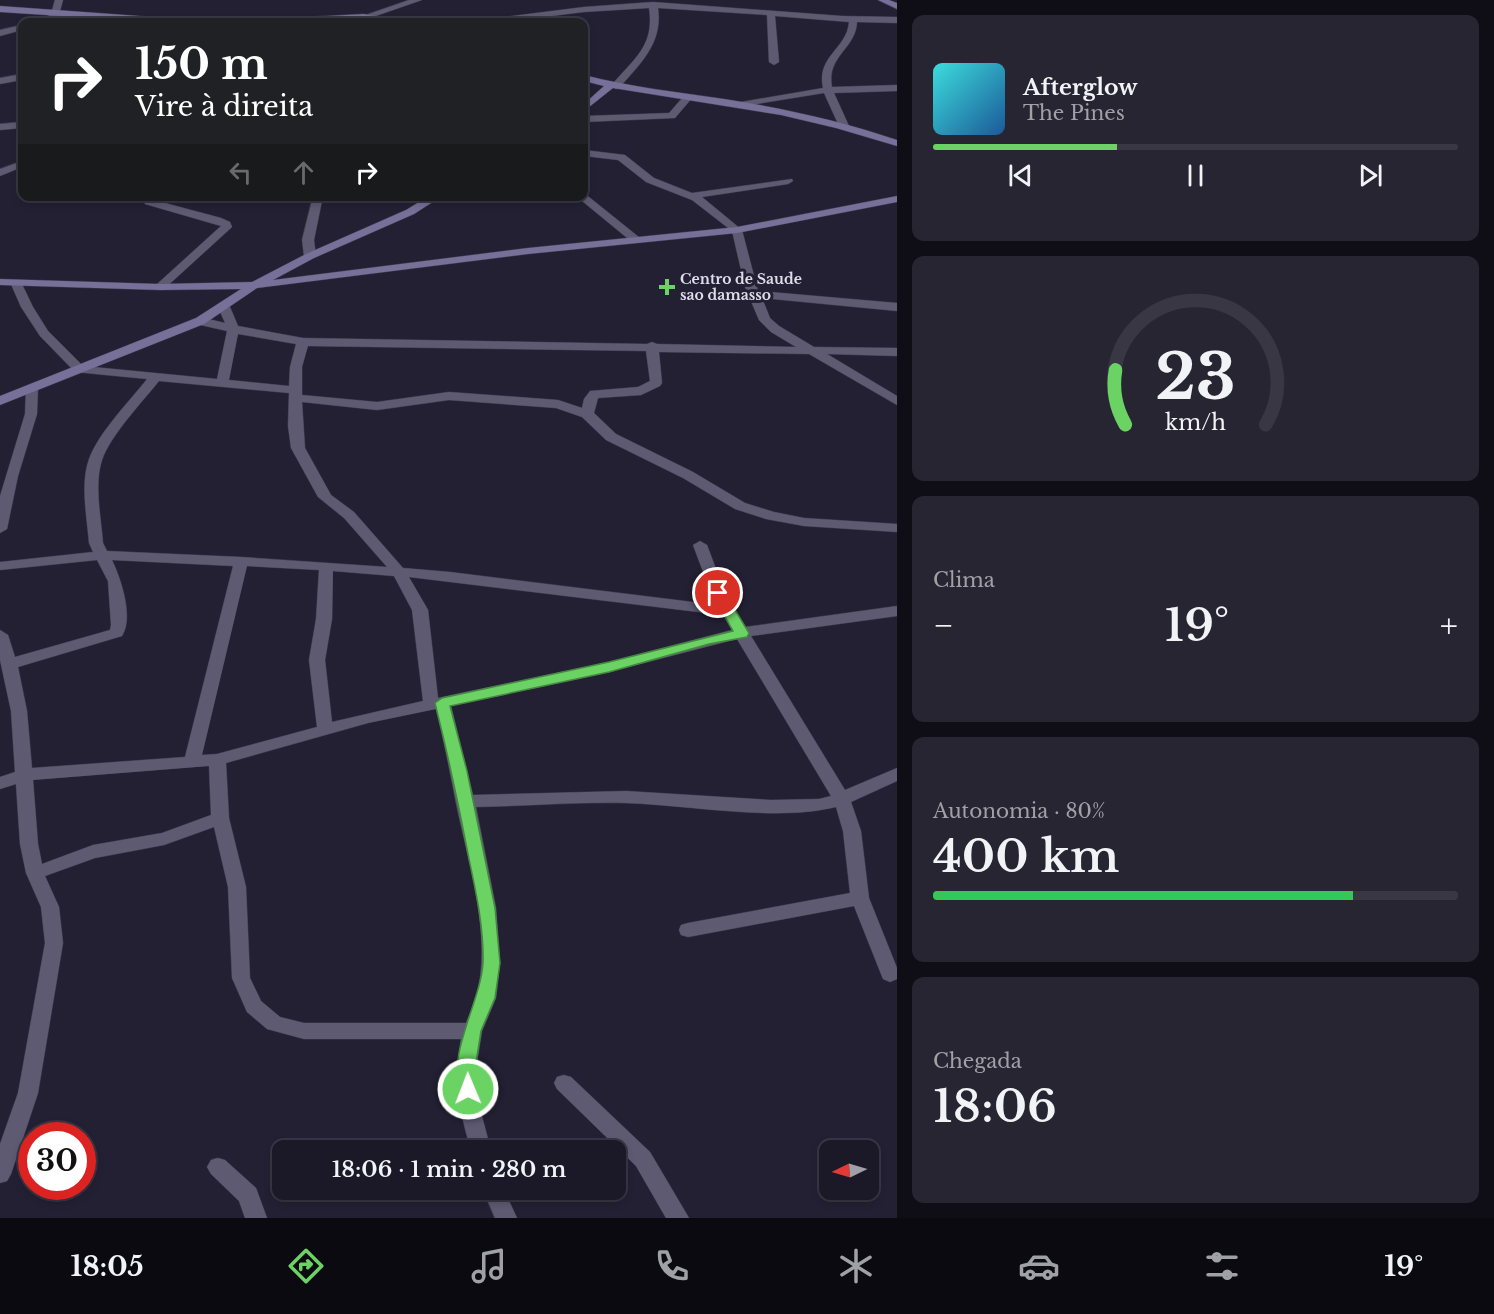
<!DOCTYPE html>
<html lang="pt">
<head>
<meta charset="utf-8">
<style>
	:root { --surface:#1b1827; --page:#282533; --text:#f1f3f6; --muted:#a0a0a7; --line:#393744; --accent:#6ad364 }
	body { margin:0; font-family:"Libre Baskerville",serif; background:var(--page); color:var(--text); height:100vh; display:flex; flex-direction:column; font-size:22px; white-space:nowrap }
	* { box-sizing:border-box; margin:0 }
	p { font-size:20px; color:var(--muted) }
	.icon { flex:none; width:33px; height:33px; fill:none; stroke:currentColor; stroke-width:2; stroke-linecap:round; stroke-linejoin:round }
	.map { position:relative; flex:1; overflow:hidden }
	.sheet { display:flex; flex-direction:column; gap:15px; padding:15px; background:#0f0d15; width:597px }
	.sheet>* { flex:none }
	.top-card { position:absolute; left:18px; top:18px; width:570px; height:183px; border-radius:12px; box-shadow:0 3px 9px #0003,0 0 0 2px var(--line); background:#202124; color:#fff; overflow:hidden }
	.needle { width:39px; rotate:265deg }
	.fabs { position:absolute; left:819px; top:1140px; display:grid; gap:12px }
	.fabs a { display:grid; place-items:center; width:60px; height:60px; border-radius:12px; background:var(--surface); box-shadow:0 3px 9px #0003,0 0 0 2px var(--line); font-size:30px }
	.speed { position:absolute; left:18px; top:1122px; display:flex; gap:12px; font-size:30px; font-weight:700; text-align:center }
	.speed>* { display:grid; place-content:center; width:78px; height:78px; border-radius:50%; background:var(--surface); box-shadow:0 3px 9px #0003,0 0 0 2px var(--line); line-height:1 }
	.speed .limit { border:9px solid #d22; background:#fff; color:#111 }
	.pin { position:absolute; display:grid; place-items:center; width:51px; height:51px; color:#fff; margin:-26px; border:3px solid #fff; border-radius:50%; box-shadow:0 2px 6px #0007 }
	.me { position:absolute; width:66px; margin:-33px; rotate:359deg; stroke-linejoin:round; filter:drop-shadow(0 0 4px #0008) }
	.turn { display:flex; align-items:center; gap:21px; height:126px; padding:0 18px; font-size:27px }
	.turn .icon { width:78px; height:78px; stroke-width:2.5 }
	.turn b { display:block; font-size:42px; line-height:51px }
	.lanes { display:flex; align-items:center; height:57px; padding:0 18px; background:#0003; justify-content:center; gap:30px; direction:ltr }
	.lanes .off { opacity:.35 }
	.big { font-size:45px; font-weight:600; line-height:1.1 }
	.sheet .card { flex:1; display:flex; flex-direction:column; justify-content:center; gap:9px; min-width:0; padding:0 21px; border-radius:12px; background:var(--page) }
	.sheet .dial { align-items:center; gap:0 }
	.dial svg { height:156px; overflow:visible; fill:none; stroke:var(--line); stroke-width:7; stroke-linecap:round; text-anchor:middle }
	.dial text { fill:var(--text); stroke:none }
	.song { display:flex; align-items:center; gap:18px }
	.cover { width:72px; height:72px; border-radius:9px; background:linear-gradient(135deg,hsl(180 70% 55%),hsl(210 70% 35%)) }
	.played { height:6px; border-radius:3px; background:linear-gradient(90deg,var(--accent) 35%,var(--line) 35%) }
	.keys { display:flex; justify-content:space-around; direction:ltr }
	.heat { display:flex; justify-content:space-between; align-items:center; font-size:33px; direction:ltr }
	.charge { height:9px; border-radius:4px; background:linear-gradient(90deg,#34c759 80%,var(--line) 0) }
	.trip { position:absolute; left:272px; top:1140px; width:354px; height:60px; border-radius:12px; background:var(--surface); box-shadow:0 3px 9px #0003,0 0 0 2px var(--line); font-weight:600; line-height:60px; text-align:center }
	.dock { display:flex; height:96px; justify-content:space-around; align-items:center; background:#0b0a10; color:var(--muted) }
	.dock .icon { width:42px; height:42px }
	.dock .current { color:var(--accent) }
	.dock b { font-size:27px; color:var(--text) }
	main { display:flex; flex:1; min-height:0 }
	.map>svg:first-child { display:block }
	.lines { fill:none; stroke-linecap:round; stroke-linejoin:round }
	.street-casing { stroke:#3f3c4d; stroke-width:1 }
	.secondary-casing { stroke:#3f3c4d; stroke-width:1 }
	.street { fill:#5e5a72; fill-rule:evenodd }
	.secondary { fill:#777098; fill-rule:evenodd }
	.route { fill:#6ad364; stroke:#458941; stroke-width:1.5 }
	.poi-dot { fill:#6ad364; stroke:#242034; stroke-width:2 }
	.labels { text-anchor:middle; stroke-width:6; stroke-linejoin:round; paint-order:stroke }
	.far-poi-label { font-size:14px; font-weight:bold; fill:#dfddeb; stroke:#242034; text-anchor:start }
</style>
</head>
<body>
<main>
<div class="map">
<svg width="897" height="1218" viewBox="0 0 897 1218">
	<rect width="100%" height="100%" fill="#242034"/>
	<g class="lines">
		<defs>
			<g id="street">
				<path d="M55,0H63L59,15L52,20V22H44L43,19L51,14Z"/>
				<path d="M409,0H422L367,19L360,17Z"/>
				<path d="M653,2L842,16L897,17V23L857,22C856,49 826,56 832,87L897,85V91L834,93L849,126L844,129L839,126L824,93L738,107L736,105L741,102L823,88C816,56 847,49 849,22L775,16L779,62L774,65L769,62L767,15L658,8C663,43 641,63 619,88L616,89L611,86C633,59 655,47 649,8L584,12L503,22H485L489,19L584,7Z"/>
				<path d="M22,25V30L0,36V30Z"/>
				<path d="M22,74V80L0,84V78Z"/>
				<path d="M684,96L692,98L675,118L584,122V116L669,113Z"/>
				<path d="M22,122V128L0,130V124Z"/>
				<path d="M584,150L625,155L654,178L692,193L792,179L793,181L788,184L702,197L742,230L758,291L897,303V311L762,298L770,318L779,326L814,347L897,348V356L827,354L897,396V405L809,354L659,352L662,383L660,386L641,395L598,398L594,413L616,434L693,472L745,503L774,512L804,518L897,524V532L804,526L766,519L735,509L683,478L606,440L582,417L556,408L449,400L377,410L302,402L305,448L331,495L354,512L403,568L450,572L717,605L711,593L693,545L700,541L707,545L725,593L745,627L897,606V616L751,636L845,790L897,768V781L851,802L861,831L869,898L897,968V979L890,982L883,979L854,906L688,937L681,935L679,930L681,925L688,923L850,893L843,831L836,807C776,822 689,805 626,803C576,802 526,806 476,807L496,908L500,963L496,998L482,1031L476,1069L480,1109L491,1150H471C459,1111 454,1080 461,1039H304L267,1029L247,1012L232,978L228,887L214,827L164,845L95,858L45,876L59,907L63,943L38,1093L11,1174L7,1181L0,1183V1144L18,1093L45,943L41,907L26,873L20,844L16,784L0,789V777L15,772L11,711L0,660V630L8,635L15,657L110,630L111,625L108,581L97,560L0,570V562L93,552L89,543C87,517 80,484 89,459C99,432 129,402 147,379L75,372L40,336L21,307L10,282L12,280H20L33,307L48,331L83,366L217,379L227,331L196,324L194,321L200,317L225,323L218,307L224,303L230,307L238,326L303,338L647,344L652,342L657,344L796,347L771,332L759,320L745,287L732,231L692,200L646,182L618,160L584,156ZM238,334L296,344L290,367L289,386L229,380ZM308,346L646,351L650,381L638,387L590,391L584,399L582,408L558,400L449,392L377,402L302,395V367ZM159,381L289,393L288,426L291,448L318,497L344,518L387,567L241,557L107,551L103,543C101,517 94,485 102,460C110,436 143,401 159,381ZM112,560L233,566L185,757L32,768L27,711L18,667L122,636C134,617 121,579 112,560ZM247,566L319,570L316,619L309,660L317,727L217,754L202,755ZM333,571L394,576L412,610L423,701L332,722L325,660L332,619ZM409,577L723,615L732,630L609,662L438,698L428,610ZM737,639L831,796L819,799L771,800L626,791L473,795L451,706L609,672ZM436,709C444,740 450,773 456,803C468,862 493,937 476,998C474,1006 469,1015 466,1023H304L280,1017L261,1001L250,978L246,887L229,818L226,763L368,723ZM209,766L211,815L162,833L93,845L42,864L38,844L33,780Z"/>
				<path d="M22,161V167L0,176V169Z"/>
				<path d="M584,193L640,238V242H632L576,196H584Z"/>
				<path d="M144,196H154V200L221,218L230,222L232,227L164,289L160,290L154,287L156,285L221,226L145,204Z"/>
				<path d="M313,196H323L314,240L316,256L310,259L304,256L302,240Z"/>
				<path d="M393,196H428L436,200L431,203Z"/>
				<path d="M32,384L38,388L37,414L18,476L7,529L0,533V496L25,414L26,388Z"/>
				<path d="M564,1075L571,1077L650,1152L689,1218H666L636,1166L557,1089L554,1083L557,1077Z"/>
				<path d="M218,1158L225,1160L256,1188L267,1218H245L239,1201L211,1174L207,1167L211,1160Z"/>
				<path d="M483,1190H504L517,1218H495Z"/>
			</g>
			<g id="secondary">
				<path d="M878,0H889L897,3V9Z"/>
				<path d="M0,6L181,19L185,22H152L0,12Z"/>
				<path d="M364,14L403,22L364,20L268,22L272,19Z"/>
				<path d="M584,75C630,87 677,92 724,99C782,108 841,121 897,140V146L836,128L781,115L613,88L584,111V104L604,86L584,81Z"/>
				<path d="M429,196H442L414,214L314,258L273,280L528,248L737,227L897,196V202L737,233L528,254L257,288L204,324L0,405V396L196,318L241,289L160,290L0,285V279L160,284L252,282L306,254L406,210Z"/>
			</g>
		</defs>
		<use href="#street" class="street-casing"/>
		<use href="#secondary" class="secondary-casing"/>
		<use href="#street" class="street"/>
		<use href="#secondary" class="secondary"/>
	</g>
	<path class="route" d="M718,589L723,590L749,633L747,637L709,644L609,672L450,706L467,771L495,908L500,963L495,998L481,1031L475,1069L477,1089L475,1095L468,1097L462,1095C444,1058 481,1002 483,963C484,928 476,892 469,859C459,806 448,755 435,703L442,698L609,662L733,631L712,593Z"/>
	<path class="poi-dot" d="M664 278h6v6h6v6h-6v6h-6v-6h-6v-6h6z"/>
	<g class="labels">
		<g class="far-poi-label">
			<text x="680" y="284">Centro de Saude<tspan x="680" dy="16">sao damasso</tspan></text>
		</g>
	</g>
</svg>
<div class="fabs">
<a><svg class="needle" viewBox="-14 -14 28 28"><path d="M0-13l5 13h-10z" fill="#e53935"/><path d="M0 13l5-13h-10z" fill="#a0a0a7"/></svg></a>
</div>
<div class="speed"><div class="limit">30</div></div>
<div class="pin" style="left:718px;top:593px;background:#d93025"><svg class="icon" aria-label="arrive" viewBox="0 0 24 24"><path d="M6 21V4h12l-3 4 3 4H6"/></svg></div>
<svg class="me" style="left:468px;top:1089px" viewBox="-20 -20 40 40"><circle r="17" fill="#6ad364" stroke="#fff" stroke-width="3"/><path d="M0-11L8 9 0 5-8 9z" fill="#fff"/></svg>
<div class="trip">18:06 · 1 min · 280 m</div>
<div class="top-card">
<div class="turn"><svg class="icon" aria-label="right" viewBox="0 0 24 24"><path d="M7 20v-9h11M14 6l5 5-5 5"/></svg><div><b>150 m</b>Vire à direita</div></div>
<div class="lanes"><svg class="icon off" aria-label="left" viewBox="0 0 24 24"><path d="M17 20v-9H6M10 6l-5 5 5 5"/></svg><svg class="icon off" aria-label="ahead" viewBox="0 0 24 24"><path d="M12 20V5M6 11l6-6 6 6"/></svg><svg class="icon" aria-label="right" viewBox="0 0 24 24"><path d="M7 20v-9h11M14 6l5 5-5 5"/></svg></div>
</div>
</div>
<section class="sheet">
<div class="card">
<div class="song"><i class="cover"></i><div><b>Afterglow</b><p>The Pines</p></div></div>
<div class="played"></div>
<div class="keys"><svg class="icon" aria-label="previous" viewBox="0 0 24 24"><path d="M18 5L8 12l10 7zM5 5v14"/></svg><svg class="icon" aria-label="pause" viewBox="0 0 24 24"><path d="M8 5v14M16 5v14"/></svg><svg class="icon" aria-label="next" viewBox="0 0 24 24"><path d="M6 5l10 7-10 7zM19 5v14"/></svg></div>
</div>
<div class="card dial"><svg viewBox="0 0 100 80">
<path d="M14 69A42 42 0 1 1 86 69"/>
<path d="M14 69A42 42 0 0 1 9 41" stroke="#6ad364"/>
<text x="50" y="56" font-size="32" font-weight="700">23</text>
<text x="50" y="72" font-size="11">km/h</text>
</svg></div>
<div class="card"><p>Clima</p>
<div class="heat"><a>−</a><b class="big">19°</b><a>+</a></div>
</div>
<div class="card"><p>Autonomia · 80%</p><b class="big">400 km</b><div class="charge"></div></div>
<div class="card"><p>Chegada</p><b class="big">18:06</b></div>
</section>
</main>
<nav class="dock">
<b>18:05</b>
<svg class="icon current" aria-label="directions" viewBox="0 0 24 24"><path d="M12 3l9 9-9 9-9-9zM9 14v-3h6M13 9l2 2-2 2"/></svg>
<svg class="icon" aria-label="music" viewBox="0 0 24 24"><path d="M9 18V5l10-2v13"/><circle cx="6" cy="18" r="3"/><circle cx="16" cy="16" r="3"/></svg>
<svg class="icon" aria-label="phone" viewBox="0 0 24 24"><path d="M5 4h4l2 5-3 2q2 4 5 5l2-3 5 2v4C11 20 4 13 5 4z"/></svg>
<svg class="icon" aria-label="climate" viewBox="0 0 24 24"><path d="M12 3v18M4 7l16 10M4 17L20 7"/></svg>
<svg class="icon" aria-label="car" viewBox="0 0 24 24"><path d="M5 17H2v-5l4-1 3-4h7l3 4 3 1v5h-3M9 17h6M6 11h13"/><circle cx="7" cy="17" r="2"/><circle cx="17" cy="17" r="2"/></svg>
<svg class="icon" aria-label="filters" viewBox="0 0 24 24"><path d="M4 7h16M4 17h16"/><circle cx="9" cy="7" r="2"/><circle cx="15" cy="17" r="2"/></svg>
<b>19°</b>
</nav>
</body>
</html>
